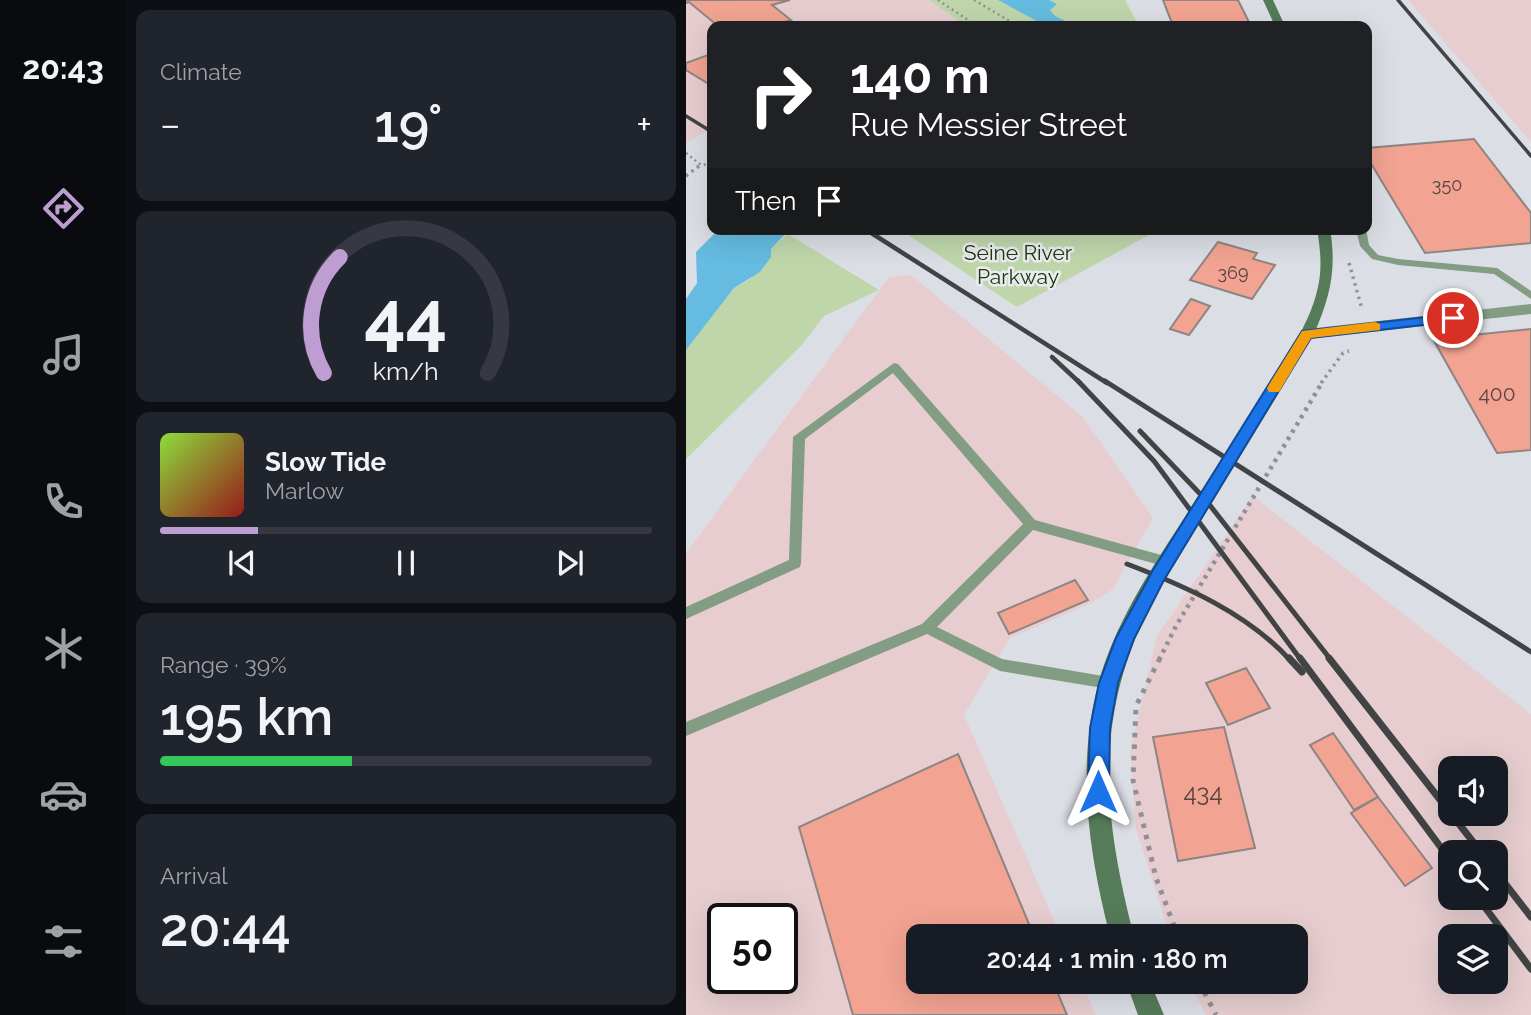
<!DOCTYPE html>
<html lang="en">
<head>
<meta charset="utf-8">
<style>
	:root { --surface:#171b24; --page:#20242c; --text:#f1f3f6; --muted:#9ea1a6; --line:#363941; --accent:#be9ed2 }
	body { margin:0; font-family:Raleway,sans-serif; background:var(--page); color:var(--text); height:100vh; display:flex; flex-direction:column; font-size:26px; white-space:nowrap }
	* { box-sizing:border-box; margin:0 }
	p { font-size:23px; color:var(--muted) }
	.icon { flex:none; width:38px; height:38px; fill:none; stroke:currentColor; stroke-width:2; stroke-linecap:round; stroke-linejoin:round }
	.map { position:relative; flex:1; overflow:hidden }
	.sheet { display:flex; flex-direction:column; gap:10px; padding:10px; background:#0d0f14; width:560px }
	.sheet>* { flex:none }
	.banner { position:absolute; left:21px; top:21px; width:665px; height:214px; border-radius:14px; box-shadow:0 7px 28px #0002; background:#202124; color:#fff; overflow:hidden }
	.buttons { position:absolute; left:752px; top:756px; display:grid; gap:14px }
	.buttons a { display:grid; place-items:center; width:70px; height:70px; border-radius:14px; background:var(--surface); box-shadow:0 7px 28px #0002; font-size:35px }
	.speed { position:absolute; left:21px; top:903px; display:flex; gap:14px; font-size:35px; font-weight:700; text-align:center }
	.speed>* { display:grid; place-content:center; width:91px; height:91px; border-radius:50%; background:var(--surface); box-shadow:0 7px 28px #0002; line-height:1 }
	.speed .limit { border:4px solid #111; border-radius:10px; background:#fff; color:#111 }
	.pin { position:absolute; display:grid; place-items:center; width:60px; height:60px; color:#fff; margin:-30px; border:4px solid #fff; border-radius:50%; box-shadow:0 2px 7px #0007 }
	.me { position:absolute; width:77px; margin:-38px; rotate:0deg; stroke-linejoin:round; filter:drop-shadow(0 0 5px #0008) }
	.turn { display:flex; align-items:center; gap:24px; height:147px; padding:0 28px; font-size:32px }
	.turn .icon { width:91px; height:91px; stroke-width:2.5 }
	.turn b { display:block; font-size:49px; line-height:60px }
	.then { display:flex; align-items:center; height:66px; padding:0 28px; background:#0003; gap:14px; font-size:26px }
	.big { font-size:52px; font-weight:600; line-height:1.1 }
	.sheet .widget { flex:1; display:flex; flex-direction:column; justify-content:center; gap:10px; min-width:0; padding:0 24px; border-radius:14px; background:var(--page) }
	.sheet .dial { align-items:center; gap:0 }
	.dial svg { height:182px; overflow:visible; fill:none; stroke:var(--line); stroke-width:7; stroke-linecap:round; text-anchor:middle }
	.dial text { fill:var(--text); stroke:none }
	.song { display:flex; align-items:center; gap:21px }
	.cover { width:84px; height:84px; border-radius:10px; background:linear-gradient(135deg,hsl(90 70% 55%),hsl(0 70% 35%)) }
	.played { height:7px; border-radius:4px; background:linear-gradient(90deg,var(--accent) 20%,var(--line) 20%) }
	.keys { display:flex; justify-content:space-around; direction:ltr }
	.heat { display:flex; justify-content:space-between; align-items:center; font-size:38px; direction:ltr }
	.charge { height:10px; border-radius:5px; background:linear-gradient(90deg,#34c759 39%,var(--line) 0) }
	.trip { position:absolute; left:220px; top:924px; width:402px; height:70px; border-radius:14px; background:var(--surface); box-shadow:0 7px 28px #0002; font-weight:600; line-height:70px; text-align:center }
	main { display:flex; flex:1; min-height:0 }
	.tabs { display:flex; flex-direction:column; width:126px; justify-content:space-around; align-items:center; background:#090b0e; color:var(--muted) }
	.tabs .icon { width:49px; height:49px }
	.tabs .current { color:var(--accent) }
	.tabs b { font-size:32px; color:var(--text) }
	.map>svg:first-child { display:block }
	.industrial { fill:#e7cdd0; fill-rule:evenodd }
	.green { fill:#bfd6ab }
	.water { fill:#65bce0 }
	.building { fill:#f2a391; stroke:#8c8583; stroke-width:2 }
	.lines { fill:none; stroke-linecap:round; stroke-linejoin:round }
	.path-far3 { stroke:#909196; stroke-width:2.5; stroke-dasharray:2 3.5; stroke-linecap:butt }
	.path-far2 { stroke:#909196; stroke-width:3.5; stroke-dasharray:2.5 4.5; stroke-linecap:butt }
	.path-far1 { stroke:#909196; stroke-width:4.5; stroke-dasharray:3.5 5; stroke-linecap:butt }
	.path { stroke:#909196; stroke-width:5; stroke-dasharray:4.5 7; stroke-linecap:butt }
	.service { fill:#839c84; fill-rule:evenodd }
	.minor { fill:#839c84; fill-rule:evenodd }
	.secondary { fill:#567b59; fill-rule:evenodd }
	.rail-far3 { stroke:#424345; stroke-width:3.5 }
	.rail-far2 { stroke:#424345; stroke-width:4.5 }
	.rail-far1 { stroke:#424345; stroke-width:5 }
	.rail { stroke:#424345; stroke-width:7 }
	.route { fill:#1a73e8; stroke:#114b97; stroke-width:2 }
	.slow { fill:#f59e0b }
	.labels { text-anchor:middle; stroke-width:5; stroke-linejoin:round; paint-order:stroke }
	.far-number-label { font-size:18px; fill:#574441 }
	.far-park-label { font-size:21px; fill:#223807; stroke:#e9ebf2 }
	.number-label { font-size:21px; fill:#574441 }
	.near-number-label { font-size:24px; fill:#574441 }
</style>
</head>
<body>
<main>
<nav class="tabs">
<b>20:43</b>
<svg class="icon current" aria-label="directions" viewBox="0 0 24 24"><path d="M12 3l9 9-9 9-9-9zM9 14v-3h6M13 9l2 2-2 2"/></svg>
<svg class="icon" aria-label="music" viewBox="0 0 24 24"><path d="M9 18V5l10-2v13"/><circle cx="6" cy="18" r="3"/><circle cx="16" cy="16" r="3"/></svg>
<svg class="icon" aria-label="phone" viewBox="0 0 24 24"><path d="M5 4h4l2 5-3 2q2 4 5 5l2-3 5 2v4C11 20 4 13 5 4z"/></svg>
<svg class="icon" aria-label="climate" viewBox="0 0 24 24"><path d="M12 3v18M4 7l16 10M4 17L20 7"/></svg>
<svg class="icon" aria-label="car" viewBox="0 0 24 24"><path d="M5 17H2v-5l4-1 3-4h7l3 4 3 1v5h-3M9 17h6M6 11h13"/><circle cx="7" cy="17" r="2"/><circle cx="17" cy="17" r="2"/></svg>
<svg class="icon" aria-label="filters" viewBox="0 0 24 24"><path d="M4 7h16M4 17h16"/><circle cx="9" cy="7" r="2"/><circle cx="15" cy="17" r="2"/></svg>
</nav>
<section class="sheet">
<div class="widget"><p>Climate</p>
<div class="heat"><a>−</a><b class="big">19°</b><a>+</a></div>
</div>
<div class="widget dial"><svg viewBox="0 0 100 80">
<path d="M14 69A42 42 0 1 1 86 69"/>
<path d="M14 69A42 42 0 0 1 21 18" stroke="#be9ed2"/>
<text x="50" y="56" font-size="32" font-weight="700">44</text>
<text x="50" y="72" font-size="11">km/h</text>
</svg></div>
<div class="widget">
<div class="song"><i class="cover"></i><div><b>Slow Tide</b><p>Marlow</p></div></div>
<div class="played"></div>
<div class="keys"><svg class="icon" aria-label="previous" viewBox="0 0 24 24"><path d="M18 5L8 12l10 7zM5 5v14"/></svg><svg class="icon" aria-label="pause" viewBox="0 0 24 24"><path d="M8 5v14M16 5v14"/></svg><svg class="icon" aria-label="next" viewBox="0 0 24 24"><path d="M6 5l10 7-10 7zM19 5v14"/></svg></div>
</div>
<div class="widget"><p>Range · 39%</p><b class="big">195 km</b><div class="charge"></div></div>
<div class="widget"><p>Arrival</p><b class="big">20:44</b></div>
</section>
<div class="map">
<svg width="845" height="1015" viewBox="0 0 845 1015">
	<rect width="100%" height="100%" fill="#dcdee5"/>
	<g class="industrial">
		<path d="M0,0H243L280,26H26V128L0,143Z"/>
		<path d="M722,0H845V142Z"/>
		<path d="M225,275L397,417L467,518L426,590L403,604L324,638L278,715L375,936H233V982H395L410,1015H0V553L203,277ZM37,919H96V978H37Z"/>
		<path d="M567,496L845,714V1015H520L503,982H611V936H484L450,829L444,752L471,636ZM765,768H810V814H765ZM765,852H810V898H765ZM765,936H810V982H765Z"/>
	</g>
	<g class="green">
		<path d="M243,0H439L453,26H280Z"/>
		<path d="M213,229H474L331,307Z"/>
		<path d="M102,234L193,290L138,316L115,346L0,459V350L48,288L64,279L84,249Z"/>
	</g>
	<g class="water">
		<path d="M312,0H363L371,4L364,10L369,16L390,26H360Z"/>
		<path d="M33,229H104L85,249V257L74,272L48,288L0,350V299L11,283L10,252Z"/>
	</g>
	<g class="building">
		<path d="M0,0H104L86,5L105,20L85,26H32L3,2L0,3Z"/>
		<path d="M477,0H552L563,22L487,26Z"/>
		<path d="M22,55L26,57V86L0,70V63Z"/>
		<path d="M788,139L845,213V243L739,253L681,157V148Z"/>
		<path d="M532,242L571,253L567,259L589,265L566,299L504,280Z"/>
		<path d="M505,299L524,306L503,335L484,329Z"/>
		<path d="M845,329V450L811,453L747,339Z"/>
		<path d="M389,580L402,600L323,634L312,613Z"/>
		<path d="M560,668L584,708L542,725L520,683Z"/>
		<path d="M538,727L569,848L492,861L467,737Z"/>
		<path d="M647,733L692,797L668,810L624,745Z"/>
		<path d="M272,754L348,936H233V982H367L381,1015H167L113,827Z"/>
		<path d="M692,797L746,868L719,886L665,813Z"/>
	</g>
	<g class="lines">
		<g class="path-far3">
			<path d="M252,0L291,26"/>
			<path d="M288,0L332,26"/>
			<path d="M0,153L15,165L26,164"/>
			<path d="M11,168L15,165"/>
		</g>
		<g class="path-far2">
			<path d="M0,176L13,166"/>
			<path d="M663,263L676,309"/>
			<path d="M635,383L657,353L663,351"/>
		</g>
		<path class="path-far1" d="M473,660L490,626L637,381"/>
		<g class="path">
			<path d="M474,658L450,706L447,780L470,878L492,936"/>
			<path d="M513,982L530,1015"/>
		</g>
		<g class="service">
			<path d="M670,229H680L683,245L692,255L712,259L811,268L845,291V299L808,274L712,265L686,259L674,246Z"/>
			<path d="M208,363L212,364L349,520L486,558L487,562L486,566L481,567L347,530L251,627L316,659L423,677L428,678L430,683L428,688L423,689L314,671L241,634L0,736V722L236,624L337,524L207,373L119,439L115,563L114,567L0,619V607L103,560L107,437Z"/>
		</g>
		<path class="minor" d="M845,304V314L621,339L614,334L621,329Z"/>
		<g class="secondary">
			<path d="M577,0H587L599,26H589Z"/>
			<path d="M631,229H644C651,269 644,297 628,334L468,598C407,715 416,812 448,936H424C403,855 390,768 412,685C428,625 463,572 497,520C524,477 552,434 579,390C600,357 626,322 633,282C636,264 634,247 631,229Z"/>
			<path d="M440,982H464L478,1015H452Z"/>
		</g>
		<g class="rail-far3">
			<path d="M712,0L845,156"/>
			<path d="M0,116L26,132"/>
		</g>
		<g class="rail-far2">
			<path d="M179,229L421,383"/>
			<path d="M366,357L394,383"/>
		</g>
		<g class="rail-far1">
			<path d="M392,381L468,461L615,660"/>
			<path d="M419,381L845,652"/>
			<path d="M454,431L519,499L645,660"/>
			<path d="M441,564C499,586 561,613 604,660"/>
		</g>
		<g class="rail">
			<path d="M603,658L616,672"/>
			<path d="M614,658L765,861"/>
			<path d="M643,658L795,852"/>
			<path d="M810,872L845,917"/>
			<path d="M792,898L845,969"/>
		</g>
	</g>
	<path class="route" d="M767,314L771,315V321L625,338L478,580L448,639L432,683L424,728L423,792L420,799L412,802L405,799L402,792L404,728L413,683L430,638L467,570L616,331Z"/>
	<path class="slow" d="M689,322L694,324V330L625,338L593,392H583L581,388L616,331Z"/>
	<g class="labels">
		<g class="far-number-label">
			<text x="761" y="191">350</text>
			<text x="547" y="279">369</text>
		</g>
		<g class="far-park-label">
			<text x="332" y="260">Seine River<tspan x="332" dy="24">Parkway</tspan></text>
		</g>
		<g class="number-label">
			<text x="811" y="401">400</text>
		</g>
		<g class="near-number-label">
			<text x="517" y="801">434</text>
		</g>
	</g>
</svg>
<div class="buttons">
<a><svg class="icon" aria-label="sound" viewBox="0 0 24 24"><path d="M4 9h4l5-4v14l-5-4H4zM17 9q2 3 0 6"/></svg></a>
<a><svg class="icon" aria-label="search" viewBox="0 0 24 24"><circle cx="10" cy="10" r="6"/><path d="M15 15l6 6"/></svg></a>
<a><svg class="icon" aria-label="layers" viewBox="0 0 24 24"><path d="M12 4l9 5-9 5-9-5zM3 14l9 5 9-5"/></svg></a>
</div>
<div class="speed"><div class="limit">50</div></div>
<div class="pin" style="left:767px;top:318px;background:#d93025"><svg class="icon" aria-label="arrive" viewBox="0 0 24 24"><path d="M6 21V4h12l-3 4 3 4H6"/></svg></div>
<svg class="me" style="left:412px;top:792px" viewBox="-20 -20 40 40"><path d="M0-17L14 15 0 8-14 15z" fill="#1a73e8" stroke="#fff" stroke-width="4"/></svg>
<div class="trip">20:44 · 1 min · 180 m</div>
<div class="banner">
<div class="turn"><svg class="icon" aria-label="right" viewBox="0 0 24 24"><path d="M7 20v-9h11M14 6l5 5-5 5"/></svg><div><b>140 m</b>Rue Messier Street</div></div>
<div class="then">Then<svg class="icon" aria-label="arrive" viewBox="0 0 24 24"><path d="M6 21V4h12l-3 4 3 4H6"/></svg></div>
</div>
</div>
</main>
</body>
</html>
